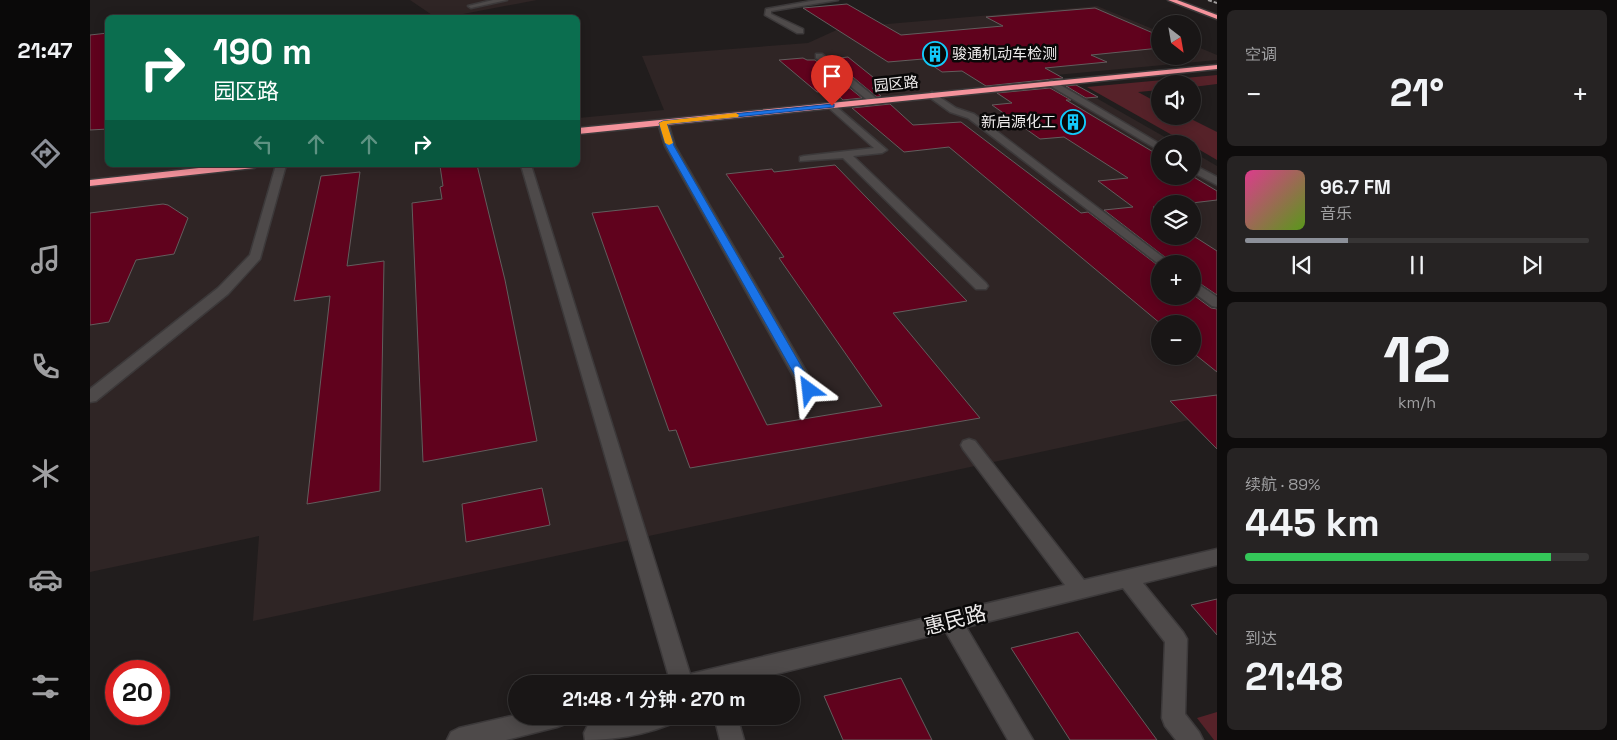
<!DOCTYPE html>
<html lang="zh">
<head>
<meta charset="utf-8">
<style>
	:root { --surface:#191616; --page:#262323; --text:#f1f3f6; --muted:#9f9fa1; --line:#373535; --accent:#8c9099 }
	body { margin:0; font-family:"Space Grotesk","Noto Sans SC",sans-serif; background:var(--page); color:var(--text); height:100vh; display:flex; flex-direction:column; font-size:19px; white-space:nowrap }
	* { box-sizing:border-box; margin:0 }
	p { font-size:16px; color:var(--muted) }
	.icon { flex:none; width:28px; height:28px; fill:none; stroke:currentColor; stroke-width:2; stroke-linecap:round; stroke-linejoin:round }
	.map { position:relative; flex:1; overflow:hidden }
	.details { display:flex; flex-direction:column; gap:10px; padding:10px; background:#0e0c0c; width:400px }
	.details>* { flex:none }
	.guide { position:absolute; left:15px; top:15px; width:475px; height:152px; border-radius:8px; box-shadow:0 2px 12px #0003,0 0 0 1px var(--line); background:#0b6e4f; color:#fff; overflow:hidden }
	.needle { width:32px; rotate:149deg }
	.fabs { position:absolute; left:1061px; top:15px; display:grid; gap:10px }
	.fabs a { display:grid; place-items:center; width:50px; height:50px; border-radius:50%; background:var(--surface); box-shadow:0 2px 12px #0003,0 0 0 1px var(--line); font-size:25px }
	.speed { position:absolute; left:15px; top:660px; display:flex; gap:10px; font-size:25px; font-weight:700; text-align:center }
	.speed>* { display:grid; place-content:center; width:65px; height:65px; border-radius:50%; background:var(--surface); box-shadow:0 2px 12px #0003,0 0 0 1px var(--line); line-height:1 }
	.speed .limit { border:8px solid #d22; background:#fff; color:#111 }
	.pin { position:absolute; display:grid; place-items:center; width:42px; height:42px; color:#fff; margin:-51px -21px; border-radius:50% 50% 50% 0; rotate:-45deg; box-shadow:0 0 5px #0007 }
	.pin .icon { rotate:45deg }
	.me { position:absolute; width:55px; margin:-28px; rotate:330deg; stroke-linejoin:round; filter:drop-shadow(0 0 4px #0008) }
	.turn { display:flex; align-items:center; gap:18px; height:105px; padding:0 25px; font-size:22px }
	.turn .icon { width:65px; height:65px; stroke-width:2.5 }
	.turn b { display:block; font-size:35px; line-height:42px }
	.lanes { display:flex; align-items:center; height:48px; padding:0 25px; background:#0003; justify-content:center; gap:25px; direction:ltr }
	.lanes .off { opacity:.35 }
	.big { font-size:38px; font-weight:600; line-height:1.1 }
	.details .card { flex:1; display:flex; flex-direction:column; justify-content:center; gap:8px; min-width:0; padding:0 18px; border-radius:8px; background:var(--page) }
	.details .dial { align-items:center; gap:0 }
	.dial b { font-size:65px; line-height:1 }
	.song { display:flex; align-items:center; gap:15px }
	.cover { width:60px; height:60px; border-radius:8px; background:linear-gradient(135deg,hsl(330 70% 55%),hsl(90 70% 35%)) }
	.played { height:5px; border-radius:2px; background:linear-gradient(90deg,var(--accent) 30%,var(--line) 30%) }
	.keys { display:flex; justify-content:space-around; direction:ltr }
	.heat { display:flex; justify-content:space-between; align-items:center; font-size:28px; direction:ltr }
	.charge { height:8px; border-radius:4px; background:linear-gradient(90deg,#34c759 89%,var(--line) 0) }
	.trip { position:absolute; left:418px; top:675px; width:292px; height:50px; border-radius:25px; background:var(--surface); box-shadow:0 2px 12px #0003,0 0 0 1px var(--line); font-weight:600; line-height:50px; text-align:center }
	main { display:flex; flex:1; min-height:0 }
	.dock { display:flex; flex-direction:column; width:90px; justify-content:space-around; align-items:center; background:#0a0909; color:var(--muted) }
	.dock .icon { width:35px; height:35px }
	.dock .on { color:var(--accent) }
	.dock b { font-size:22px; color:var(--text) }
	.map>svg:first-child { display:block }
	.built { fill:#2f2525; fill-rule:evenodd }
	.green { fill:#562229 }
	.building { fill:#60021d; stroke:#625d5d }
	.lines { fill:none; stroke-linecap:round; stroke-linejoin:round }
	.minor-casing { stroke:#3c393a; stroke-width:3 }
	.highway-casing { stroke:#3c393a; stroke-width:3 }
	.minor { fill:#4e4a4a; fill-rule:evenodd }
	.highway { fill:#f4939c; fill-rule:evenodd }
	.rail { stroke:#a09d9d; stroke-width:2; stroke-dasharray:4 2; stroke-linecap:butt }
	.route { fill:#1a73e8; stroke:#114b97 }
	.slow { fill:#f59e0b }
	.labels { text-anchor:middle; stroke-width:5; stroke-linejoin:round; paint-order:stroke }
	.far-poi-label { font-size:15px; fill:#edeaea; stroke:#090808; text-anchor:start }
	.far-street-label { font-size:15px; fill:#edeaea; stroke:#090808 }
	.near-street-label { font-size:21px; fill:#edeaea; stroke:#090808 }
</style>
</head>
<body>
<main>
<nav class="dock">
<b>21:47</b>
<svg class="icon on" aria-label="directions" viewBox="0 0 24 24"><path d="M12 3l9 9-9 9-9-9zM9 14v-3h6M13 9l2 2-2 2"/></svg>
<svg class="icon" aria-label="music" viewBox="0 0 24 24"><path d="M9 18V5l10-2v13"/><circle cx="6" cy="18" r="3"/><circle cx="16" cy="16" r="3"/></svg>
<svg class="icon" aria-label="phone" viewBox="0 0 24 24"><path d="M5 4h4l2 5-3 2q2 4 5 5l2-3 5 2v4C11 20 4 13 5 4z"/></svg>
<svg class="icon" aria-label="climate" viewBox="0 0 24 24"><path d="M12 3v18M4 7l16 10M4 17L20 7"/></svg>
<svg class="icon" aria-label="car" viewBox="0 0 24 24"><path d="M5 17H2v-5l4-1 3-4h7l3 4 3 1v5h-3M9 17h6M6 11h13"/><circle cx="7" cy="17" r="2"/><circle cx="17" cy="17" r="2"/></svg>
<svg class="icon" aria-label="filters" viewBox="0 0 24 24"><path d="M4 7h16M4 17h16"/><circle cx="9" cy="7" r="2"/><circle cx="15" cy="17" r="2"/></svg>
</nav>
<div class="map">
<svg width="1127" height="740" viewBox="0 0 1127 740">
	<rect width="100%" height="100%" fill="#211d1d"/>
	<g class="built">
		<path d="M320,0H447L352,18L345,17Z"/>
		<path d="M1007,6L1070,32V56H1102L1103,45L1127,55V60L966,75L1087,144H1070V176H1102L1103,152L1127,166V414L163,621L169,536L0,572V66L17,63L18,165H488V118L574,110L552,56L718,43L751,28ZM1070,204H1102V236H1070ZM1070,264H1102V296H1070ZM1070,324H1102V356H1070Z"/>
	</g>
	<g class="green">
		<path d="M1127,75V84L1103,87L1102,84H1070V90L1048,92L1070,104V116H1095L1127,132V160L1103,146L1102,144H1098L997,87Z"/>
		<path d="M1127,712V740H1124L1107,718Z"/>
	</g>
	<g class="building">
		<path d="M757,4L811,35L913,26L896,17L1005,8L1070,36V48L1001,55L1017,62L955,68L973,78L896,86L872,71L852,72L833,59L798,62L713,8Z"/>
		<path d="M18,33V129L0,130V35Z"/>
		<path d="M758,57L794,86L782,88L791,96L787,97L741,59Z"/>
		<path d="M713,58L717,60H725L772,98L753,100L742,90L727,92L689,60Z"/>
		<path d="M986,85L1008,97L996,98L976,86Z"/>
		<path d="M960,88L981,100H976L1070,156V176H1102L1127,191V200L1093,204H1070V207H1063L1070,212V236H1102V235L1127,251V295L1102,278V264H1084L1014,210L1043,207L1008,181L1038,178L974,137L950,139L902,105L922,103L907,93Z"/>
		<path d="M800,104L823,125L871,122L991,213L998,212L1070,267V296H1102V294L1121,308L1127,309V372L1102,352V324H1071L859,147L814,152L762,108Z"/>
		<path d="M361,165H387L415,280L447,441L333,462L322,203L352,199L350,187L353,186L350,166Z"/>
		<path d="M745,165L877,301L803,313L890,418L600,468L586,430L579,431L502,213L568,206L677,425L792,406L689,258L694,257L636,174L682,169L684,172Z"/>
		<path d="M270,172L257,266L294,261L290,491L217,504L240,296L204,301L231,176Z"/>
		<path d="M73,204L78,205L98,218L84,254L46,260L19,322L0,325V213Z"/>
		<path d="M1127,395V449L1080,401Z"/>
		<path d="M452,488L460,525L376,542L372,504Z"/>
		<path d="M1127,599V635L1101,605Z"/>
		<path d="M988,632L1067,740H980L921,648Z"/>
		<path d="M811,678L842,740H753L734,696Z"/>
	</g>
	<g class="lines">
		<defs>
			<g id="minor">
				<path d="M403,0H417L381,8L378,6Z"/>
				<path d="M727,0H748L681,11V14L713,29V33H707L675,15L676,9Z"/>
				<path d="M726,54H732L787,99V103H781L726,58Z"/>
				<path d="M962,80L1070,144V151L959,85V81Z"/>
				<path d="M842,92L866,108L884,114L1082,264H1070V265L878,118L860,112L839,97L838,95Z"/>
				<path d="M742,103L797,150L792,153L763,156L896,283L898,286L896,289H886L753,158L710,161V157L714,156L784,148L739,108V104Z"/>
				<path d="M573,120L578,123L585,146L727,390L724,394H714L711,390L575,146L568,123Z"/>
				<path d="M1102,164L1127,177V185L1102,172Z"/>
				<path d="M186,165H196L170,259L138,294L6,401L0,402V389L128,288L160,255Z"/>
				<path d="M431,165H441L600,674L975,585L873,449L871,445L873,441L879,439L885,441L994,580L1127,549V565L1053,583L1093,632L1097,639L1095,714L1109,732L1113,740H1086L1075,726L1072,718L1075,642L1033,588L876,627L943,740H918L856,632L646,684H581Z"/>
				<path d="M1102,280L1127,297V307L1122,306L1102,291Z"/>
				<path d="M426,715V716H478L475,724L467,727L416,740H357L361,732L369,728Z"/>
				<path d="M527,716H584L581,724C553,735 525,740 495,740L494,733L498,725Z"/>
				<path d="M624,716H647L654,740H630Z"/>
			</g>
			<g id="highway">
				<path d="M1078,0H1087L1127,15V19Z"/>
				<path d="M1127,65V69L488,134V128Z"/>
				<path d="M136,165H169L164,168L0,186V180Z"/>
			</g>
		</defs>
		<use href="#minor" class="minor-casing"/>
		<use href="#highway" class="highway-casing"/>
		<use href="#minor" class="minor"/>
		<use href="#highway" class="highway"/>
		<path class="rail" d="M1118,0L1127,3"/>
	</g>
	<path class="route" d="M742,104H744V107L577,124L584,146L725,390L719,394L713,390L576,146L569,123L573,121Z"/>
	<path class="slow" d="M646,113L649,115L648,117L577,124L583,143L579,145L575,143L569,123L573,121Z"/>
	<defs>
		<symbol id="building-ring" viewBox="-11 -11 22 22"><circle r="9.5" fill="#090808" stroke="#13cafb" stroke-width="1.5"/><path d="M-4-6H4V6H1V3H-1V6H-4ZM-2.5-4.3h1.7v1.8h-1.7ZM.8-4.3h1.7v1.8H.8ZM-2.5-1h1.7V.8h-1.7ZM.8-1h1.7V.8H.8Z" fill="#13cafb"/></symbol>
	</defs>
	<g fill-rule="evenodd">
		<use href="#building-ring" x="831" y="40" width="28" height="28"/>
		<use href="#building-ring" x="969" y="108" width="28" height="28"/>
	</g>
	<g class="labels">
		<g class="far-poi-label">
			<text x="862" y="59">骏通机动车检测</text>
			<text x="966" y="127" text-anchor="end">新启源化工</text>
		</g>
		<g class="far-street-label">
			<text transform="translate(806 84) rotate(-6)" y="5">园区路</text>
		</g>
		<g class="near-street-label">
			<text transform="translate(865 620) rotate(-14)" y="7">惠民路</text>
		</g>
	</g>
</svg>
<div class="fabs">
<a><svg class="needle" viewBox="-14 -14 28 28"><path d="M0-13l5 13h-10z" fill="#e53935"/><path d="M0 13l5-13h-10z" fill="#9f9fa1"/></svg></a>
<a><svg class="icon" aria-label="sound" viewBox="0 0 24 24"><path d="M4 9h4l5-4v14l-5-4H4zM17 9q2 3 0 6"/></svg></a>
<a><svg class="icon" aria-label="search" viewBox="0 0 24 24"><circle cx="10" cy="10" r="6"/><path d="M15 15l6 6"/></svg></a>
<a><svg class="icon" aria-label="layers" viewBox="0 0 24 24"><path d="M12 4l9 5-9 5-9-5zM3 14l9 5 9-5"/></svg></a>
<a>+</a>
<a>−</a>
</div>
<div class="speed"><div class="limit">20</div></div>
<div class="pin" style="left:742px;top:106px;background:#d93025"><svg class="icon" aria-label="arrive" viewBox="0 0 24 24"><path d="M6 21V4h12l-3 4 3 4H6"/></svg></div>
<svg class="me" style="left:719px;top:390px" viewBox="-20 -20 40 40"><path d="M0-17L14 15 0 8-14 15z" fill="#1a73e8" stroke="#fff" stroke-width="4"/></svg>
<div class="trip">21:48 · 1 分钟 · 270 m</div>
<div class="guide">
<div class="turn"><svg class="icon" aria-label="right" viewBox="0 0 24 24"><path d="M7 20v-9h11M14 6l5 5-5 5"/></svg><div><b>190 m</b>园区路</div></div>
<div class="lanes"><svg class="icon off" aria-label="left" viewBox="0 0 24 24"><path d="M17 20v-9H6M10 6l-5 5 5 5"/></svg><svg class="icon off" aria-label="ahead" viewBox="0 0 24 24"><path d="M12 20V5M6 11l6-6 6 6"/></svg><svg class="icon off" aria-label="ahead" viewBox="0 0 24 24"><path d="M12 20V5M6 11l6-6 6 6"/></svg><svg class="icon" aria-label="right" viewBox="0 0 24 24"><path d="M7 20v-9h11M14 6l5 5-5 5"/></svg></div>
</div>
</div>
<section class="details">
<div class="card"><p>空调</p>
<div class="heat"><a>−</a><b class="big">21°</b><a>+</a></div>
</div>
<div class="card">
<div class="song"><i class="cover"></i><div><b>96.7 FM</b><p>音乐</p></div></div>
<div class="played"></div>
<div class="keys"><svg class="icon" aria-label="previous" viewBox="0 0 24 24"><path d="M18 5L8 12l10 7zM5 5v14"/></svg><svg class="icon" aria-label="pause" viewBox="0 0 24 24"><path d="M8 5v14M16 5v14"/></svg><svg class="icon" aria-label="next" viewBox="0 0 24 24"><path d="M6 5l10 7-10 7zM19 5v14"/></svg></div>
</div>
<div class="card dial"><b>12</b><p>km/h</p></div>
<div class="card"><p>续航 · 89%</p><b class="big">445 km</b><div class="charge"></div></div>
<div class="card"><p>到达</p><b class="big">21:48</b></div>
</section>
</main>
</body>
</html>
